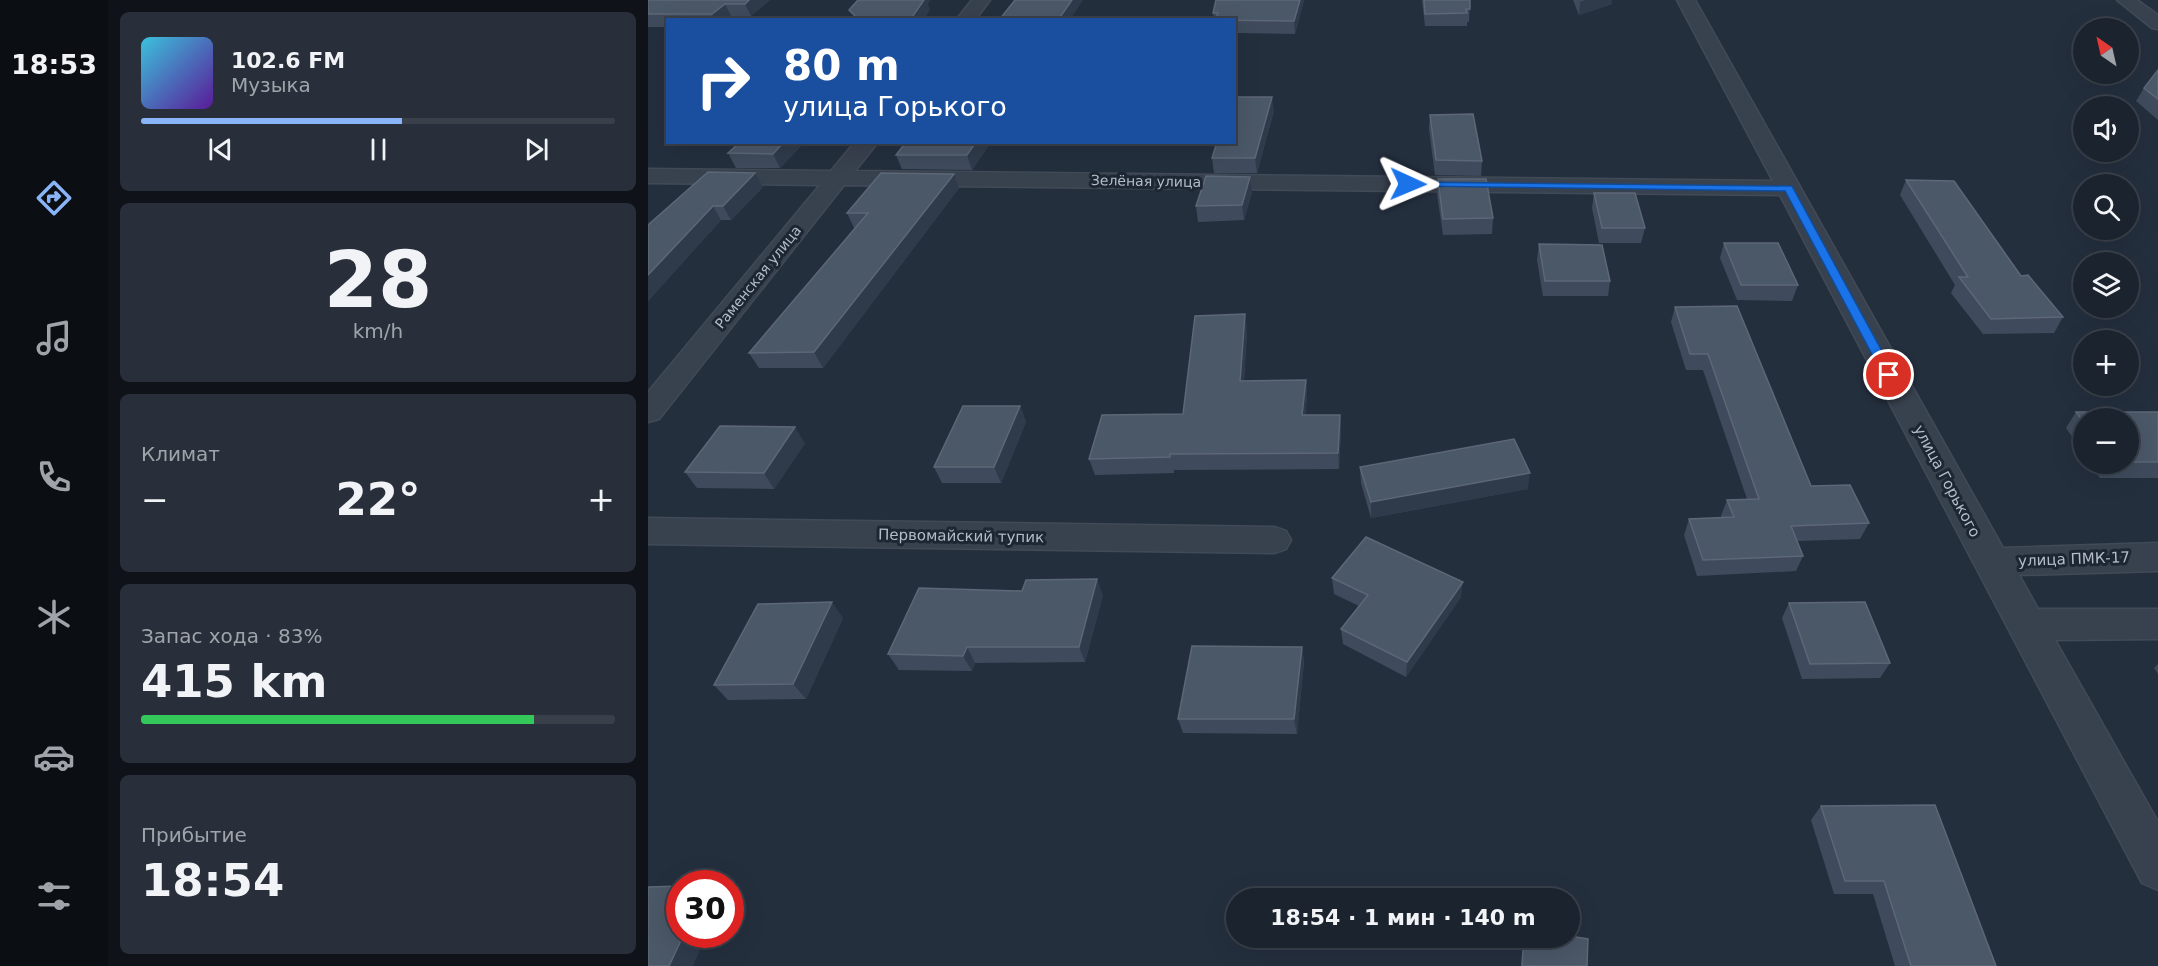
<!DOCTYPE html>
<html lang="ru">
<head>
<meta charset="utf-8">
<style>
	:root { --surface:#1b232e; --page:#282f3a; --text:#f1f3f6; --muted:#a0a4aa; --line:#39404a; --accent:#8ab4f8 }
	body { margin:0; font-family:"DejaVu Sans",sans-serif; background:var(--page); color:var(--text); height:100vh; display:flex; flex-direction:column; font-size:22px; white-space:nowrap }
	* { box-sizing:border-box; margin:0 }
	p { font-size:20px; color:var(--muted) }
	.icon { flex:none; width:33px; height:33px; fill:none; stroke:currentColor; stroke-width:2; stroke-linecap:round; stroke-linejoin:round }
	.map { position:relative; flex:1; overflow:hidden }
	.drawer { display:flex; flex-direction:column; gap:12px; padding:12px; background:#0f1319; width:540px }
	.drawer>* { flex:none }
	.guide { position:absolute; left:18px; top:18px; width:570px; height:126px; border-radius:0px; box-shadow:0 6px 24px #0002,0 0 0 2px var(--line); background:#1a4fa0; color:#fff; overflow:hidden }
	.needle { width:39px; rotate:326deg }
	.fabs { position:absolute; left:1425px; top:18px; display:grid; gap:12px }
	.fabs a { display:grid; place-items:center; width:66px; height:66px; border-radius:50%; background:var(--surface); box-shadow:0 6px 24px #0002,0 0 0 2px var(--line); font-size:30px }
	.speed { position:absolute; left:18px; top:870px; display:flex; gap:12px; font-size:30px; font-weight:700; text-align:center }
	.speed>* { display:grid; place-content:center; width:78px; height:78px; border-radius:50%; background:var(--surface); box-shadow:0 6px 24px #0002,0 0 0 2px var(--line); line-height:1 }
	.speed .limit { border:9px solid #d22; background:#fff; color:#111 }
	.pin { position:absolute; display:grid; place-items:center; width:51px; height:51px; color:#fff; margin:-26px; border:3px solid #fff; border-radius:50%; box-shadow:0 2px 6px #0007 }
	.me { position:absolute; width:66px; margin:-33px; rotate:91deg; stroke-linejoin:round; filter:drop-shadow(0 0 4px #0008) }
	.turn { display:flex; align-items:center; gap:21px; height:126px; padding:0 18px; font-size:27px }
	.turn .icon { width:78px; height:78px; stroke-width:2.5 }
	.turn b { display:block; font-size:42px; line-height:51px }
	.big { font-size:45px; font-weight:600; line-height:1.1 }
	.drawer .widget { flex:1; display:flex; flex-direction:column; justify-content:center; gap:9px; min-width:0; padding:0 21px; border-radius:9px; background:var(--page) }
	.drawer .dial { align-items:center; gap:0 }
	.dial b { font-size:78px; line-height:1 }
	.song { display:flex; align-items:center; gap:18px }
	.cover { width:72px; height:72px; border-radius:9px; background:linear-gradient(135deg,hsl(190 70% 55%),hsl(270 70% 35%)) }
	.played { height:6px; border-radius:3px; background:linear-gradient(90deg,var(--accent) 55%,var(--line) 55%) }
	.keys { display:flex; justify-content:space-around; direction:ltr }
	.heat { display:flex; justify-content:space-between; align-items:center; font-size:33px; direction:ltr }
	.charge { height:9px; border-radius:4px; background:linear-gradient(90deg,#34c759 83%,var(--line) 0) }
	.trip { position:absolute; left:578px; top:888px; width:354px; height:60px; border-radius:30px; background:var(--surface); box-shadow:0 6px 24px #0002,0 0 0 2px var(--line); font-weight:600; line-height:60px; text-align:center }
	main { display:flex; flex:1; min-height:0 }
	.tab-bar { display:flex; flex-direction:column; width:108px; justify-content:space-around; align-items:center; background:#0b0e12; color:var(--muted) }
	.tab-bar .icon { width:42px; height:42px }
	.tab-bar .on { color:var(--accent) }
	.tab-bar b { font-size:27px; color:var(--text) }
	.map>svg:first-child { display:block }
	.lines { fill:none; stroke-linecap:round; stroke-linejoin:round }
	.minor-casing { stroke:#414a57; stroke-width:3 }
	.minor { fill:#38414e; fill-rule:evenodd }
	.wall { fill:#3f4b5c }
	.shaded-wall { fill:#2f3b4b }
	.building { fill:#4b5868; stroke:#5c6777; stroke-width:1.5 }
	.route { fill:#1a73e8; stroke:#114b97; stroke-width:1.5 }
	.labels { text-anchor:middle; stroke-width:6; stroke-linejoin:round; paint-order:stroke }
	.far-street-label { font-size:14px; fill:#b4bcc9; stroke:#1d2633 }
	.street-label { font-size:15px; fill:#b4bcc9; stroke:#1d2633 }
</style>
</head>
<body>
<main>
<nav class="tab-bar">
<b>18:53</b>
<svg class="icon on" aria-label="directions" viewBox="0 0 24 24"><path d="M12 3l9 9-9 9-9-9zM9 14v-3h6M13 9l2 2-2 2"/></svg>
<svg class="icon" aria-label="music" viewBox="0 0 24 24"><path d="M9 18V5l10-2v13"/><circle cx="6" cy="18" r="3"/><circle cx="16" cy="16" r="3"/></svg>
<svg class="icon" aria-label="phone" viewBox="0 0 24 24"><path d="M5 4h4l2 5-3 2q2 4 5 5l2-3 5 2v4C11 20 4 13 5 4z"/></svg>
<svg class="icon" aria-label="climate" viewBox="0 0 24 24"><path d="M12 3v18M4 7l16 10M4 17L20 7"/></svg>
<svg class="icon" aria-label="car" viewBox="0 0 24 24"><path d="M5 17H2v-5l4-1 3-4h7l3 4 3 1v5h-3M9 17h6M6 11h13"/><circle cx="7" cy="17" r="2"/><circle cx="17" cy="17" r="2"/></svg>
<svg class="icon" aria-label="filters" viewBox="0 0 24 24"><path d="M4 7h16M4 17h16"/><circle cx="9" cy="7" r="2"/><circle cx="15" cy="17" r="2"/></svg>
</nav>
<section class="drawer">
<div class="widget">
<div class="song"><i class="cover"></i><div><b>102.6 FM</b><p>Музыка</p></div></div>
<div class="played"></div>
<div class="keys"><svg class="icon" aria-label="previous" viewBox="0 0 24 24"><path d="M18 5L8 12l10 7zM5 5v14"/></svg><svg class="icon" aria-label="pause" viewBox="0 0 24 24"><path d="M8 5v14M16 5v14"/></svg><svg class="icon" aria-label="next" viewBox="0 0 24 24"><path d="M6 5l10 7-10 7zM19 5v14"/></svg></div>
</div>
<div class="widget dial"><b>28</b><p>km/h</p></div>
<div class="widget"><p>Климат</p>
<div class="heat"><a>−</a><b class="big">22°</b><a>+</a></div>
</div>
<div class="widget"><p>Запас хода · 83%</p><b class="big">415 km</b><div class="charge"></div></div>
<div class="widget"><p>Прибытие</p><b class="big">18:54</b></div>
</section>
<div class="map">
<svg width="1510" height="966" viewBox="0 0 1510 966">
	<rect width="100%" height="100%" fill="#242f3e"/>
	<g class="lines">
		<defs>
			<g id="minor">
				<path d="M324,0H342L327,20H308Z"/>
				<path d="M1029,0H1047L1355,548L1510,543V571L1371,575L1390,609H1510V639L1407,640L1510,822V890L1494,883L1132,195L196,185L11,419L0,422V392L172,185L0,183V169L183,171L207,142H230L207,171L1125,181Z"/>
				<path d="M1469,0H1489L1510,15V29L1504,28Z"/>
				<path d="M0,518L626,527L638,531L643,540L638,549L626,553L0,544Z"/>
			</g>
		</defs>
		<use href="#minor" class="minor-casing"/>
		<use href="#minor" class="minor"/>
	</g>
	<g class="wall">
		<path d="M0,0H122L103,16H83L79,20H20V27H0Z"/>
		<path d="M656,0L647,34L586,33V20H566L565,13Z"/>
		<path d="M774,0H822L821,22H819V26H777Z"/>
		<path d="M925,0H964V4L931,15Z"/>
		<path d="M1510,70V120L1488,101L1496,88Z"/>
		<path d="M626,111L609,173H566L564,158Z"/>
		<path d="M782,115L834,161L833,176L787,175L781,129Z"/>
		<path d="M90,142H157L132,168H88L80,153L90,144Z"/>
		<path d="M258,142H343L324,170L254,169L248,155Z"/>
		<path d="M306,174L311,188L175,368H111L101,353L207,228H206L199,213Z"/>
		<path d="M790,179L845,218L844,234L795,235L789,194Z"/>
		<path d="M1258,180L1373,276L1415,317L1406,333L1335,334L1303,293L1307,285L1252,195Z"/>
		<path d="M115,187L83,220H73L0,301V225Z"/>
		<path d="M604,192L596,220L550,222L548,206Z"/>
		<path d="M946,193L997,228L993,243H951L944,208Z"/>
		<path d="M1076,243L1150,285L1144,301L1089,300L1072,258Z"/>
		<path d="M891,244L962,281L960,296H895L889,260Z"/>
		<path d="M1027,307L1163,486L1221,523L1212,539L1149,541L1155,556L1148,571L1049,576L1036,535L1041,519L1074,518L1073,516L1079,500L1099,499L1055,370H1038L1023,322Z"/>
		<path d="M599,330L596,381L658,380L659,396L657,415H692L693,431L691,469L526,470V473L447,475L441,459L535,414Z"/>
		<path d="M372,406L378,422L353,483H294L286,467Z"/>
		<path d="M1428,412H1510V478H1452L1442,464H1480V418H1436V454L1418,428Z"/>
		<path d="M157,443L126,489L49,488L37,472Z"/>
		<path d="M712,467L880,489L723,518L713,483Z"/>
		<path d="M684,578L813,597L758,677L695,644L693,629L711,606L686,594Z"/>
		<path d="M455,595L437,662L327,663L324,671L251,670L240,654Z"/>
		<path d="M1141,603L1242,663L1232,678L1154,679L1134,618Z"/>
		<path d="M195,618L158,699L80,700L66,685Z"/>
		<path d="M654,647L656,662L649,734L535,733L530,719Z"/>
		<path d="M1510,664V674L1506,668Z"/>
		<path d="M1173,806L1348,966H1247L1225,894H1186L1163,820Z"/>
		<path d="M875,938H921L939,966H873Z"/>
	</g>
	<g class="shaded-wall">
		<path d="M101,0H122L103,16L97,4Z"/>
		<path d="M270,0H283L280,4L282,10L276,20H262Z"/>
		<path d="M424,0H435L422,20H410Z"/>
		<path d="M652,0H656L647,34L646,21Z"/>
		<path d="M938,0H964V4L931,15L932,2Z"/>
		<path d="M77,4L83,16L79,20H67L64,14Z"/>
		<path d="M624,97L626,111L609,173L607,158Z"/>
		<path d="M136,142H157L132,168L125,154Z"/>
		<path d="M328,142H343L324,170L319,155Z"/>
		<path d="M107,173L115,187L83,220L75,206Z"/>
		<path d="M306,174L311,188L175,368L166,352Z"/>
		<path d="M602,177L604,192L596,220L594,205Z"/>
		<path d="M65,206L73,220L0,301V275Z"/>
		<path d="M597,314L599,330L595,397L592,381Z"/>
		<path d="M658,380L659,396L656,431L654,415Z"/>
		<path d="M372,406L378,422L353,483L346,467Z"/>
		<path d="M692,415L693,431L691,469L690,453Z"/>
		<path d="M147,427L157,443L126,489L116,473Z"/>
		<path d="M882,473L880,489L723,518V502Z"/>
		<path d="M449,579L455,595L437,662L431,647Z"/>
		<path d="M815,582L813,597L758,677L759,662Z"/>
		<path d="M184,602L195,618L158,699L145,684Z"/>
		<path d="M319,647L327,663L324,671L315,656Z"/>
		<path d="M654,647L656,662L649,734L646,719Z"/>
		<path d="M36,934H59L45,966H21Z"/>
	</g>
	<g class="building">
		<path d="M0,0H101L97,4H77L64,14H0Z"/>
		<path d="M210,0H276L262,20H203L207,16L201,10Z"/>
		<path d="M367,0H424L410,20H351Z"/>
		<path d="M568,0H652L646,21L567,20L570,13H565Z"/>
		<path d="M776,0H822V9H818L819,13L777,14Z"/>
		<path d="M1510,70V99L1496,88Z"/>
		<path d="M586,97H624L607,158H564L569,142H586Z"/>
		<path d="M825,114L834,161L788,160L782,115Z"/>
		<path d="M92,142H136L125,154L80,153Z"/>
		<path d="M258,142H328L319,155H248Z"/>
		<path d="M60,172L107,173L75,206H65L0,275V225Z"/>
		<path d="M233,173L306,174L166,352L101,353L220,213H199Z"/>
		<path d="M558,176L602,177L594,205L548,206Z"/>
		<path d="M790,179H838L845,218L795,219Z"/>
		<path d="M1258,180L1306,181L1373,276L1380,275L1415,317L1343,319L1311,277H1320Z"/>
		<path d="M946,193H987L997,228H954Z"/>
		<path d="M1076,243H1130L1150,285H1093Z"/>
		<path d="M891,244L954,245L962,281H897Z"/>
		<path d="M1089,306L1163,486L1202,485L1221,523L1143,526L1155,556L1055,560L1041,519L1086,517L1079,500L1111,499L1060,354H1042L1027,307Z"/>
		<path d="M597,314L592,381L658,380L654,415H692L690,453L522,454V457L441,459L454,415L535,414L547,316Z"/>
		<path d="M315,406H372L346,467H286Z"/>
		<path d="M1428,412H1510V462H1480V418H1436V422Z"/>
		<path d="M72,426L147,427L116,473L37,472Z"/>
		<path d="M866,439L882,473L723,502L712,467Z"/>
		<path d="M718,537L815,582L759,662L693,629L720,595L684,578Z"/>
		<path d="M449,579L431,647H319L315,656L240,654L271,588L374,591L378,580Z"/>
		<path d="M184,602L145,684L66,685L110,604Z"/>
		<path d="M1217,602L1242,663L1162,664L1141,603Z"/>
		<path d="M544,646L654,647L646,719H530Z"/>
		<path d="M1287,805L1348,966H1263L1236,881H1197L1173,806Z"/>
		<path d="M32,886V934H36L21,966H0V887Z"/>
		<path d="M921,936L940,939L939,966H874L876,938H921Z"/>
	</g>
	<path class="route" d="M757,182L1144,186L1247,375L1241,379L1235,375L1137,191L760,186L756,184Z"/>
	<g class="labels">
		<g class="far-street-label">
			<text transform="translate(498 181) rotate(1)" y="5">Зелёная улица</text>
			<text transform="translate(110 277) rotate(-51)" y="5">Раменская улица</text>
		</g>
		<g class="street-label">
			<text transform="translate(1299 481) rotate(62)" y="5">улица Горького</text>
			<text transform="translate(313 536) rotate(1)" y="5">Первомайский тупик</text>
			<text transform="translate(1426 559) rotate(-2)" y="5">улица ПМК-17</text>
		</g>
	</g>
</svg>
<div class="fabs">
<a><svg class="needle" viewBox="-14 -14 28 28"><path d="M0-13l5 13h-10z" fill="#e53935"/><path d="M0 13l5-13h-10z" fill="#a0a4aa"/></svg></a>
<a><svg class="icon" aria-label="sound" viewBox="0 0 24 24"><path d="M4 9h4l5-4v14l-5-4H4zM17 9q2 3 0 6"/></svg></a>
<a><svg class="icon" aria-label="search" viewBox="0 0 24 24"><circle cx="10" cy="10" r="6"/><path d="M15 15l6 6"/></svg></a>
<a><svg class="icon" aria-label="layers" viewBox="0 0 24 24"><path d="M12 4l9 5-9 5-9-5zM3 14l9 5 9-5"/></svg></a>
<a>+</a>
<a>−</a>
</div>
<div class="speed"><div class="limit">30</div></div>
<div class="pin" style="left:1241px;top:375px;background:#d93025"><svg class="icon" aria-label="arrive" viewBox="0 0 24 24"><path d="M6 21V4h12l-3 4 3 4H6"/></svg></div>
<svg class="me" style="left:760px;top:184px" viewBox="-20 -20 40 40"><path d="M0-17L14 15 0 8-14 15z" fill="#1a73e8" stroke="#fff" stroke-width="4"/></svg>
<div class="trip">18:54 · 1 мин · 140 m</div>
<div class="guide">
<div class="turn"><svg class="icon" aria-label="right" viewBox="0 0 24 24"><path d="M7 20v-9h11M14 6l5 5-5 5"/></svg><div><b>80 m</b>улица Горького</div></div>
</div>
</div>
</main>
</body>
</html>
